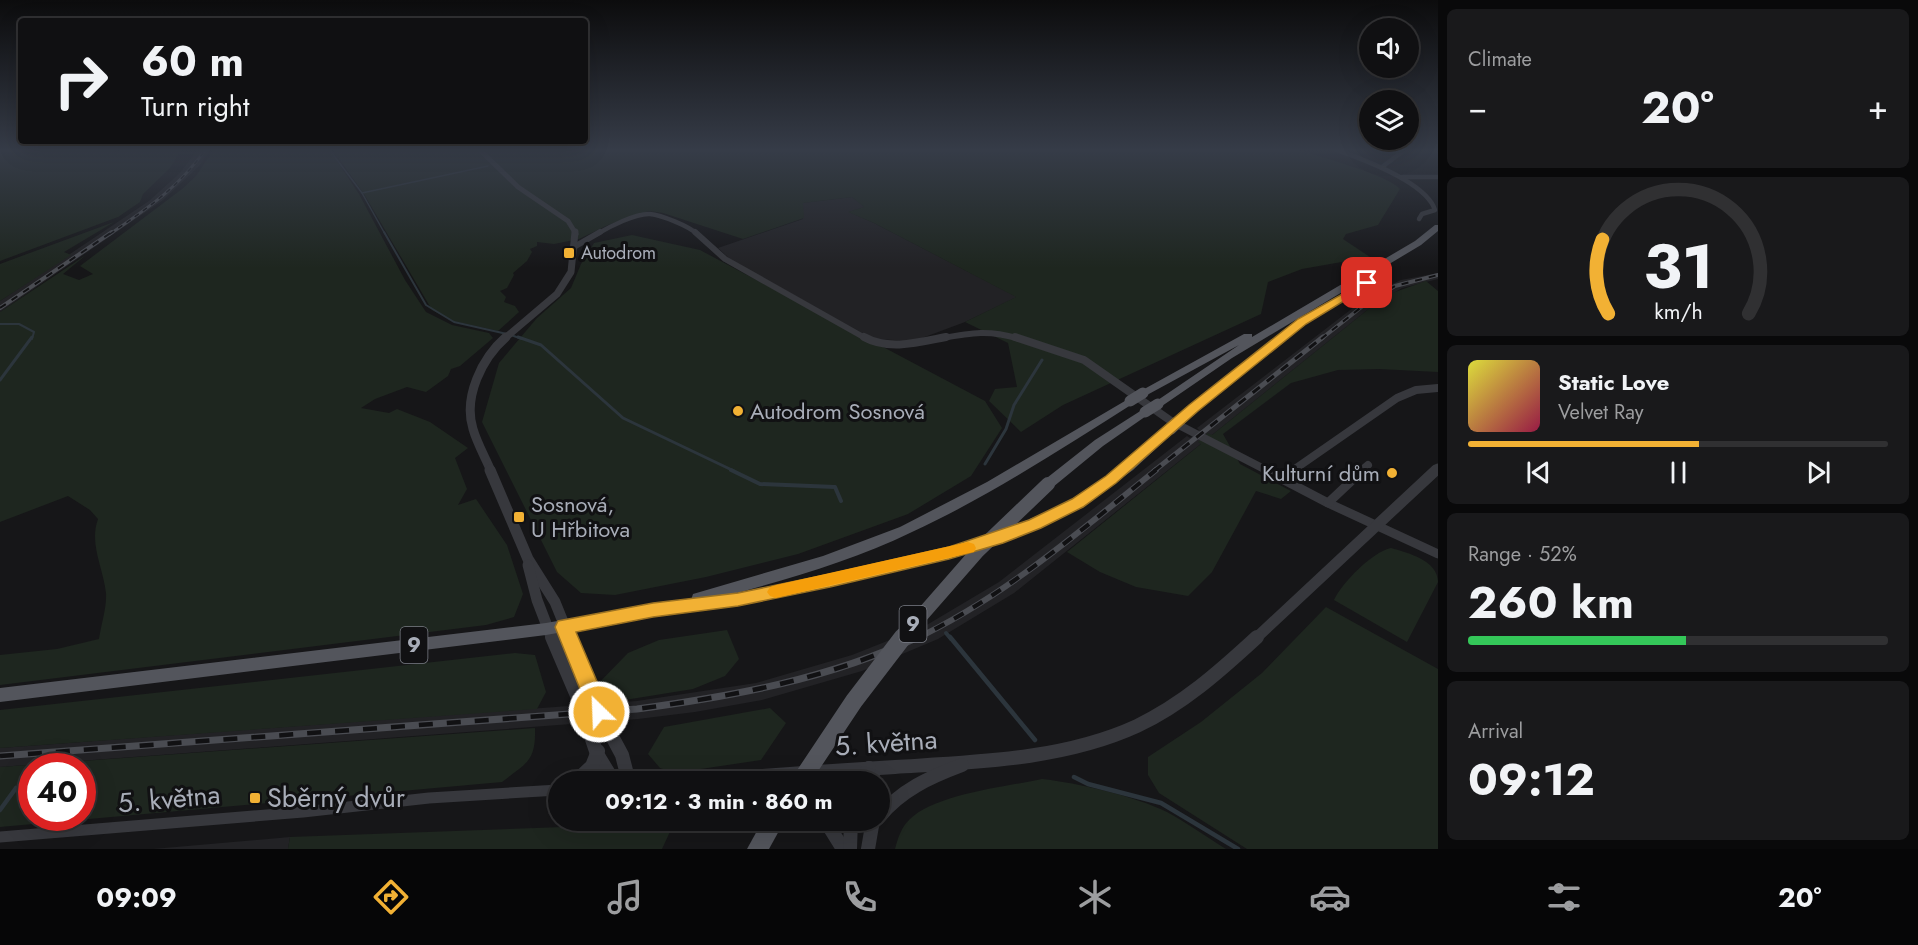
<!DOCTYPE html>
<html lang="en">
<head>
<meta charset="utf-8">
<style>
	:root { --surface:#101012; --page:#19191b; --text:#f1f3f6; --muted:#9c9d9f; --line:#303032; --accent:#f2b134 }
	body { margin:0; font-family:Jost,sans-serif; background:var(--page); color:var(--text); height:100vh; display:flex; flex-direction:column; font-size:22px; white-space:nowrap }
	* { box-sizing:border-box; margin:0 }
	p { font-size:20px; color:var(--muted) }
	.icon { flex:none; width:33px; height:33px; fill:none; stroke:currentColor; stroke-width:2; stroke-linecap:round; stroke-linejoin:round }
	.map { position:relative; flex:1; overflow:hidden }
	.sheet { display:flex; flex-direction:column; gap:9px; padding:9px; background:#09090a; width:480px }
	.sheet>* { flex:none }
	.banner { position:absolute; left:18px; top:18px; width:570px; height:126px; border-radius:6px; box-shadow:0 6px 24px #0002,0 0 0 2px var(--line); background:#101012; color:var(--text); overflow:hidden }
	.buttons { position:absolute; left:1359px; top:18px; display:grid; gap:12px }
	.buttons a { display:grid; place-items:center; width:60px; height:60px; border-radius:50%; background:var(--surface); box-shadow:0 6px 24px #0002,0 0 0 2px var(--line); font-size:30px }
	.speed { position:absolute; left:18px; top:753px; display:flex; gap:12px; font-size:30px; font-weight:700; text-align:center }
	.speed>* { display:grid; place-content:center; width:78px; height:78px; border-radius:50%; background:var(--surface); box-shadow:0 6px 24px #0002,0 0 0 2px var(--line); line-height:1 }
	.speed .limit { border:9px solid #d22; background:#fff; color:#111 }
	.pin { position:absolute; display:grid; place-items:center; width:51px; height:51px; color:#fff; margin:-26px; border-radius:12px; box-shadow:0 3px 9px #0006 }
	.me { position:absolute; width:66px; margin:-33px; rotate:336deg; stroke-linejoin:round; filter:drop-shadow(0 0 4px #0008) }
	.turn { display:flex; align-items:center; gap:21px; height:126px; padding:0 24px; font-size:27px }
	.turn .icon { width:78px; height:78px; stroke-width:2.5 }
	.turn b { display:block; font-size:42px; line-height:51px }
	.big { font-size:45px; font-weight:700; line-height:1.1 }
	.sheet .widget { flex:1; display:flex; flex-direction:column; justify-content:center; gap:9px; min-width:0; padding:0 21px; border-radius:9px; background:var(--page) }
	.sheet .dial { align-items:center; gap:0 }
	.dial svg { height:156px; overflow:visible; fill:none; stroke:var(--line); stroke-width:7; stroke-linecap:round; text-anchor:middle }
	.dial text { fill:var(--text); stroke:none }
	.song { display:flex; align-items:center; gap:18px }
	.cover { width:72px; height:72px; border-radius:9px; background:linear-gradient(135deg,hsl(60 70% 55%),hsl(340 70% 35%)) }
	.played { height:6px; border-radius:3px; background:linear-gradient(90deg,var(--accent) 55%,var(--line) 55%) }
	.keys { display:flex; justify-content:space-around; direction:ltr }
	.heat { display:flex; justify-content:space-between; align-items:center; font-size:33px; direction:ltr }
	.charge { height:9px; border-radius:4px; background:linear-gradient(90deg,#34c759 52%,var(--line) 0) }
	.trip { position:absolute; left:548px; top:771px; width:342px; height:60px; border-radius:30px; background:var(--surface); box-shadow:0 6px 24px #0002,0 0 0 2px var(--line); font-weight:700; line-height:60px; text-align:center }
	.dock { display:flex; height:96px; justify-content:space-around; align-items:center; background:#060607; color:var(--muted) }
	.dock .icon { width:42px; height:42px }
	.dock .current { color:var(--accent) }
	.dock b { font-size:27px; color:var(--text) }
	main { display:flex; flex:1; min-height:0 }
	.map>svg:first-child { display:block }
	.built { fill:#222225 }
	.green { fill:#1e261f; fill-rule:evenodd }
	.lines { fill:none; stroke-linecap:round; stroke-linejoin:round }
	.stream-far4 { stroke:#2c353c; stroke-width:1.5 }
	.stream-far3 { stroke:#2c353c; stroke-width:2 }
	.stream-far2 { stroke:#2c353c; stroke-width:3 }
	.stream-far1 { stroke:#2c353c; stroke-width:4 }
	.stream { stroke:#2c353c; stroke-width:4.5 }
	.minor-far4 { stroke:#37383d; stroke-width:4.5 }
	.minor-far3 { stroke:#37383d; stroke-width:6 }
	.minor-far2 { stroke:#37383d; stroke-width:8 }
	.minor-far1 { stroke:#37383d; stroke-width:9 }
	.minor { stroke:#37383d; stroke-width:11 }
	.tertiary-far4 { stroke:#37383d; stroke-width:5 }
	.tertiary-far3 { stroke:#37383d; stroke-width:7 }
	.tertiary-far2 { stroke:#37383d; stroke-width:9 }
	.tertiary-far1 { stroke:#37383d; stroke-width:11 }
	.tertiary { stroke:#37383d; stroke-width:14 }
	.primary { fill:#53555c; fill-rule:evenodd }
	.rail-far4-casing { stroke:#4a4c52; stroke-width:3 }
	.rail-far3-casing { stroke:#4a4c52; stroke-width:4 }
	.rail-far2-casing { stroke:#4a4c52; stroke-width:5 }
	.rail-far1-casing { stroke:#4a4c52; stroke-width:6 }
	.rail-casing { stroke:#4a4c52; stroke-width:7 }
	.rail-far4 { stroke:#111113; stroke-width:1.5; stroke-dasharray:5; stroke-linecap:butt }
	.rail-far3 { stroke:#111113; stroke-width:2; stroke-dasharray:7; stroke-linecap:butt }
	.rail-far2 { stroke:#111113; stroke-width:3; stroke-dasharray:9; stroke-linecap:butt }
	.rail-far1 { stroke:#111113; stroke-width:4; stroke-dasharray:11; stroke-linecap:butt }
	.rail { stroke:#111113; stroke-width:4.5; stroke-dasharray:14; stroke-linecap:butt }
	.primary-bridge-far2 { stroke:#53555c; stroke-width:11 }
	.primary-bridge-far1 { stroke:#53555c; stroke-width:14 }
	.primary-bridge { stroke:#53555c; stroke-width:18 }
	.route { fill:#f2b134; stroke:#9d7322; stroke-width:1.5 }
	.slow { fill:#f59e0b }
	.poi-dot { fill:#f2b134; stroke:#111113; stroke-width:2 }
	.labels { text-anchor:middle; stroke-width:6; stroke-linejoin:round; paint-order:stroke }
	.far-poi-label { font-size:18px; fill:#a8adb8; stroke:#111113; text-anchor:start }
	.shield { fill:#111113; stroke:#7b7e86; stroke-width:1.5 }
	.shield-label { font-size:21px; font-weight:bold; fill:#a8adb8 }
	.poi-label { font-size:22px; fill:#a8adb8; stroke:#111113; text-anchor:start }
	.near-street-label { font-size:27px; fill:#a8adb8; stroke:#111113 }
	.near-poi-label { font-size:27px; fill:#a8adb8; stroke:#111113; text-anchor:start }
</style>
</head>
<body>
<main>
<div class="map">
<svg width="1438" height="849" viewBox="0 0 1438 849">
	<rect width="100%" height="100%" fill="#161618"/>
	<g class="built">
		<path d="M198,149H211L199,166L163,200L0,312V301L149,201L180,173Z"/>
		<path d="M852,197L865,207L849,212L874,223L1017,297L965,322L914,341L873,339L731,260L718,248L803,219L802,203Z"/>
		<path d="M1438,273V279L1402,288L1371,307L1212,435L1199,442L1202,443L1014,593L938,639L862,671L762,700L695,712L638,719L0,767V748L637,701L756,683L852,655L925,626L999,582L1187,436L1190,438L1199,430L1197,428L1371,294L1401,280Z"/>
		<path d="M290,837L288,849H153Z"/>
	</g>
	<g class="green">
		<path d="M0,149H119L110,153L124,149H182L170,168L143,194L140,202L118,217L0,261Z"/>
		<path d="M214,149H329L359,194L405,280L426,312L452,325L489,333L493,338L460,366L451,369L448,376L426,392L407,387L375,399L361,408L389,413L397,409L430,422L468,448L455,458L467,489L458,505L476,499L507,545L523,594L514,617L486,625L0,685V655L57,649L99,639C101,625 107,607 106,593C103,567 89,544 98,519L90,510L68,496L0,522V312L86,255L63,274L79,280L93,274L80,266L182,189L196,176Z"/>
		<path d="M332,149H1296C1317,156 1389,175 1400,189L1378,225L1346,234L1343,239L1370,257L1302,269L1268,282L1261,314L1063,405L1021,432L989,401L995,389L1017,387L1008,343L965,322L1016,297L874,223L848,212L864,207L852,197L803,203L804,218L743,239L663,213L649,211L608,225L579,239L554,244L537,242V246L530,249L532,252L527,261L513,273L514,275L507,288L500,291L506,297L504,302L515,306L519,312L498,331L453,321L432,310L364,194Z"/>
		<path d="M114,222L64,252L71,255L0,301V264Z"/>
		<path d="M632,235L700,250L985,401L1002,428L971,476L908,514L798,554L706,577L615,595L581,593L557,572L482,422L499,363L537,318L571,288L581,264L594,243Z"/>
		<path d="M1426,281L1438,291V372L1379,369L1338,370L1291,383L1223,434L1240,464L1291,491L1281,499L1256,491L1212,572L1188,596L1136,587L1100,572L1067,552L1201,444L1198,442L1208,433L1212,435L1371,307L1392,293Z"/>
		<path d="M1391,548C1409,553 1438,561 1438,582L1407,642L1334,600C1342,583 1372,552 1391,548Z"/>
		<path d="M1326,607L1438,669V849H1247L1159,793L1148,775V757L1201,722L1262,673Z"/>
		<path d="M727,630L739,659L725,676L693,689L600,704L595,687L628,653L659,640Z"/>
		<path d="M515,653L535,655L546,692L537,709L0,748V710Z"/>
		<path d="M770,708L786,723L761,760L674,773L660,768L648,754L664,727Z"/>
		<path d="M535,728C536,762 526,763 502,782L0,827V767ZM32,766H82V818H32Z"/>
		<path d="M1042,779C1078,783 1134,796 1167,812C1187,823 1207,837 1226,849H895C898,838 901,828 909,820C935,794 1005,787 1042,779Z"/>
		<path d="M674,823L662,849H288L290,837Z"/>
	</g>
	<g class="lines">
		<g class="stream-far4">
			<path d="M329,149L362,193L385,234"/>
			<path d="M362,193L488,166"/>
		</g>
		<g class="stream-far3">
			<path d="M384,232L426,305L454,322L507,334"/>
			<path d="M0,324H19L34,332L32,339"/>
			<path d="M511,335L522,339"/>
		</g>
		<g class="stream-far2">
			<path d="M518,337L541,345L623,418L734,471"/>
			<path d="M0,380L32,337"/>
			<path d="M985,464L1006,429L1014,405L1042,360"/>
		</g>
		<g class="stream-far1">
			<path d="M731,470L760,484L835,487L841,501"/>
			<path d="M946,633L951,639"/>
		</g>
		<g class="stream">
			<path d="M950,637L1035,740"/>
			<path d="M1074,777L1088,784L1161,803L1238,849"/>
			<path d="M0,810L16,788"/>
		</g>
		<g class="minor-far4">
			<path d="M1334,149C1360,158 1426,182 1435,210L1422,214L1419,219"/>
			<path d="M1382,167L1402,152"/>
			<path d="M1402,177H1438"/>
			<path d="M597,234C609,227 636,213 650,214C661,215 689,226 697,234"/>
		</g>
		<g class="minor-far3">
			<path d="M695,232L725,259L867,339"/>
			<path d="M574,247L600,232"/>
			<path d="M937,339C970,333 988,329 1020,339"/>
		</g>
		<g class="minor-far2">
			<path d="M864,337C889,351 920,342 946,337"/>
			<path d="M1015,337L1084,360L1171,421L1268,471"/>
			<path d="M1292,471L1397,398L1416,390L1438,388"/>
			<path d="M1361,471L1368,465"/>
		</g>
		<g class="minor-far1">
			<path d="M1265,470L1328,503L1438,554"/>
			<path d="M1282,479L1294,470"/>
			<path d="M1328,503L1363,470"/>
		</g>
		<path class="minor" d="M0,837L303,812L429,798L558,790"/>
		<path class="tertiary-far4" d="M479,149L518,187L568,221L576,234"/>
		<path class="tertiary-far3" d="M504,339L557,294L571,272L575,232"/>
		<g class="tertiary-far2">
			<path d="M491,471C485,457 477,443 473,429C463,397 482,358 506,337"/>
			<path d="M1434,471L1438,468"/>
		</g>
		<g class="tertiary-far1">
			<path d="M490,470L528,559L555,602L570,639"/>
			<path d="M528,565L537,600L552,639"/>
			<path d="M1255,639L1436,470"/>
		</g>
		<g class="tertiary">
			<path d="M552,637L578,698L597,754L614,782"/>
			<path d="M569,637L599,712L622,755L629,782"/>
			<path d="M869,768L875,782"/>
			<path d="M575,782L592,766L598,751"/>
			<path d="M691,782C759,776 827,771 895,767C975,762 1063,760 1137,726C1183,704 1219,672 1257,637"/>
			<path d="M860,782L869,768"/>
			<path d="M879,817C901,790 930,777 962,765"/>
			<path d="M825,820L843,849"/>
			<path d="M850,849L851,820"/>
			<path d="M868,849L873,820"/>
		</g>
		<g class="primary">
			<path d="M1435,225H1438V231L1421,245L1232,358L1162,406H1154L1152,404L1239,345L1147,395L1143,396L1137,393L1244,334H1252V337L1415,241Z"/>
			<path d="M1302,318L1307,321L1306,323L1185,422H1177L1175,419L1177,416Z"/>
			<path d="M1130,398L1134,399L1136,401L1134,403C1061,449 990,496 912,532C854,560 792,578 730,595L907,558L993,535L1073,500L1123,464L1167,426L1171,425L1177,429L1133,470L1083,506L1002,543L907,568L738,606L653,616L546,635L0,702V688L546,623L653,604L691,600L693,594L823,556L900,527L987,482Z"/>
			<path d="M1145,408L1151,412L1149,414L1103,446L1053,487H1043L1041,484L1043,481L1095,440Z"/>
			<path d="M763,820H785L769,849H747Z"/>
		</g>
		<defs>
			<path id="rail-far4" d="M110,234C149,207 178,188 206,149"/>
			<g id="rail-far3">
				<path d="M0,308L112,232"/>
				<path d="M1321,339L1364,305L1395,286L1438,275"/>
			</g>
			<path id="rail-far2" d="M1154,471L1323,337"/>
			<path id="rail-far1" d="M915,639C1004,597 1080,531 1156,470"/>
			<path id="rail" d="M0,756L637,709C734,696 829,679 918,637"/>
		</defs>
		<use href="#rail-far4" class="rail-far4-casing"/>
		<use href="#rail-far3" class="rail-far3-casing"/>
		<use href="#rail-far2" class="rail-far2-casing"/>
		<use href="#rail-far1" class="rail-far1-casing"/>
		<use href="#rail" class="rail-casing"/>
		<use href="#rail-far4" class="rail-far4"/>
		<use href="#rail-far3" class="rail-far3"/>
		<use href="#rail-far2" class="rail-far2"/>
		<use href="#rail-far1" class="rail-far1"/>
		<use href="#rail" class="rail"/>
		<g class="primary-bridge-far2">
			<path d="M1130,401L1143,393"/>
			<path d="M1145,412L1158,404"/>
			<path d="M1171,429L1181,419"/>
		</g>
		<path class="primary-bridge-far1" d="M901,639L978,551L1048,484"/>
		<path class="primary-bridge" d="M800,782L854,701L903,637"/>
	</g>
	<linearGradient id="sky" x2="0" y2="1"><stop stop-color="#0c0c0d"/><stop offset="0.56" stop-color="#363c48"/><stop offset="1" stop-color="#363c48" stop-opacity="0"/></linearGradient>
	<rect width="1438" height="268" fill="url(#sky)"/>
	<path class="route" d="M1367,280L1370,281V285L1306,324L1198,411L1116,483L1083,507L1041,528L1003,543L949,559L830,587L738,606L653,617L576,632L610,712L607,719L599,721L592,719L555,627L558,621L653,603L738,593L830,574L949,547L1029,520L1072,499L1106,476L1189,405L1298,319Z"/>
	<path class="slow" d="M968,542L974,544L976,548L974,552L776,598L770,596L767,592L770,587L776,585Z"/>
	<g class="poi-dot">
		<rect x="563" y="247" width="12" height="12" rx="3"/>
		<circle cx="738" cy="411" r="6"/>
		<circle cx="1392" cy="473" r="6"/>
		<rect x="513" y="511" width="12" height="12" rx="3"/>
		<rect x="249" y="792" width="12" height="12" rx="3"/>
	</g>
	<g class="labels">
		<g class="far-poi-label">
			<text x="581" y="259">Autodrom</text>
		</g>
		<g class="shield">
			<rect x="899.5" y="606" width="27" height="36" rx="4.5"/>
			<rect x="400.5" y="627" width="27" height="36" rx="4.5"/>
		</g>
		<g class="shield-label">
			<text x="913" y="631">9</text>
			<text x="414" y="652">9</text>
		</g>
		<g class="poi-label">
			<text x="750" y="419">Autodrom Sosnová</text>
			<text x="1380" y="481" text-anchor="end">Kulturní dům</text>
			<text x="531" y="512">Sosnová,<tspan x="531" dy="25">U Hřbitova</tspan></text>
		</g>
		<g class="near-street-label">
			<text transform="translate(886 743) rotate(-4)" y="9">5. května</text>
			<text transform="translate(169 799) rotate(-5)" y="9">5. května</text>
		</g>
		<g class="near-poi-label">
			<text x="267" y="807">Sběrný dvůr</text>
		</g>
	</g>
</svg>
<div class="buttons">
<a><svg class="icon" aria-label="sound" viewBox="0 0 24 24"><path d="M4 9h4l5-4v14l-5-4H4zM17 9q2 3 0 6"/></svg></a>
<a><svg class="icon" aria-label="layers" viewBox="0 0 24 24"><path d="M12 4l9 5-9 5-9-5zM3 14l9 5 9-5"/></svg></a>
</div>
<div class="speed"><div class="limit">40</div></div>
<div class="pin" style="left:1367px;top:283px;background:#d93025"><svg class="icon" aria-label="arrive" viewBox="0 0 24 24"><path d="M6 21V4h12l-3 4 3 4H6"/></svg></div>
<svg class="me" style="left:599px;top:712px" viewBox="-20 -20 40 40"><circle r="17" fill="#f2b134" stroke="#fff" stroke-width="3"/><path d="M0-11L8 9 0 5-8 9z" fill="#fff"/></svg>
<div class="trip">09:12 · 3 min · 860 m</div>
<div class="banner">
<div class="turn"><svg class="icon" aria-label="right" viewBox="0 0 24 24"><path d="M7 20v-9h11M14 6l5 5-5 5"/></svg><div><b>60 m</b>Turn right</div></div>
</div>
</div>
<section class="sheet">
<div class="widget"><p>Climate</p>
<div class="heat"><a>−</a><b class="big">20°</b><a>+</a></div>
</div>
<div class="widget dial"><svg viewBox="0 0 100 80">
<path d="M14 69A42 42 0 1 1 86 69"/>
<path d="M14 69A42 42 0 0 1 11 31" stroke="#f2b134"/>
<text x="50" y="56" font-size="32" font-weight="700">31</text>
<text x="50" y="72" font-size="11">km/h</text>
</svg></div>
<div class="widget">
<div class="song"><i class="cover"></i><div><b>Static Love</b><p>Velvet Ray</p></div></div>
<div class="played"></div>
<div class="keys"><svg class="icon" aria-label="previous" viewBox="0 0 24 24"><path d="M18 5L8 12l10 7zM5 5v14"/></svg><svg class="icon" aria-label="pause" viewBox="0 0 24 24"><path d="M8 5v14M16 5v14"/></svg><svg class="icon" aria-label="next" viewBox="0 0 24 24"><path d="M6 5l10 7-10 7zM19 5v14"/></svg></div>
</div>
<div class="widget"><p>Range · 52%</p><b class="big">260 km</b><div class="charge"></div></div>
<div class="widget"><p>Arrival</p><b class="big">09:12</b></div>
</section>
</main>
<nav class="dock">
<b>09:09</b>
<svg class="icon current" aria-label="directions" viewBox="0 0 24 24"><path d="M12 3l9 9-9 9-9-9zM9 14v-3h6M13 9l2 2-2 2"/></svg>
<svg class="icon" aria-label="music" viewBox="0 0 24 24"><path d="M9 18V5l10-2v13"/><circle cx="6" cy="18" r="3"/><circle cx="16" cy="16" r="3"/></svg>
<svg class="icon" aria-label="phone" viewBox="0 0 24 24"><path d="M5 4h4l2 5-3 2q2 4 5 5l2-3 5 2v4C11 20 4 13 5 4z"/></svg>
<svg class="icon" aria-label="climate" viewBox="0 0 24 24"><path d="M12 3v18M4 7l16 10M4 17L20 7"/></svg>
<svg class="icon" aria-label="car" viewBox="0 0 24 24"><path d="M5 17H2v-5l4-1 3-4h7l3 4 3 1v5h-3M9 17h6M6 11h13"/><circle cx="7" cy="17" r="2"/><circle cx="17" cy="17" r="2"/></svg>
<svg class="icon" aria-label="filters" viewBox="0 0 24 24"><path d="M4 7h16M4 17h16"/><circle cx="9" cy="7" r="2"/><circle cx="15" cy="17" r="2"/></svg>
<b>20°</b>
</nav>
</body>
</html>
